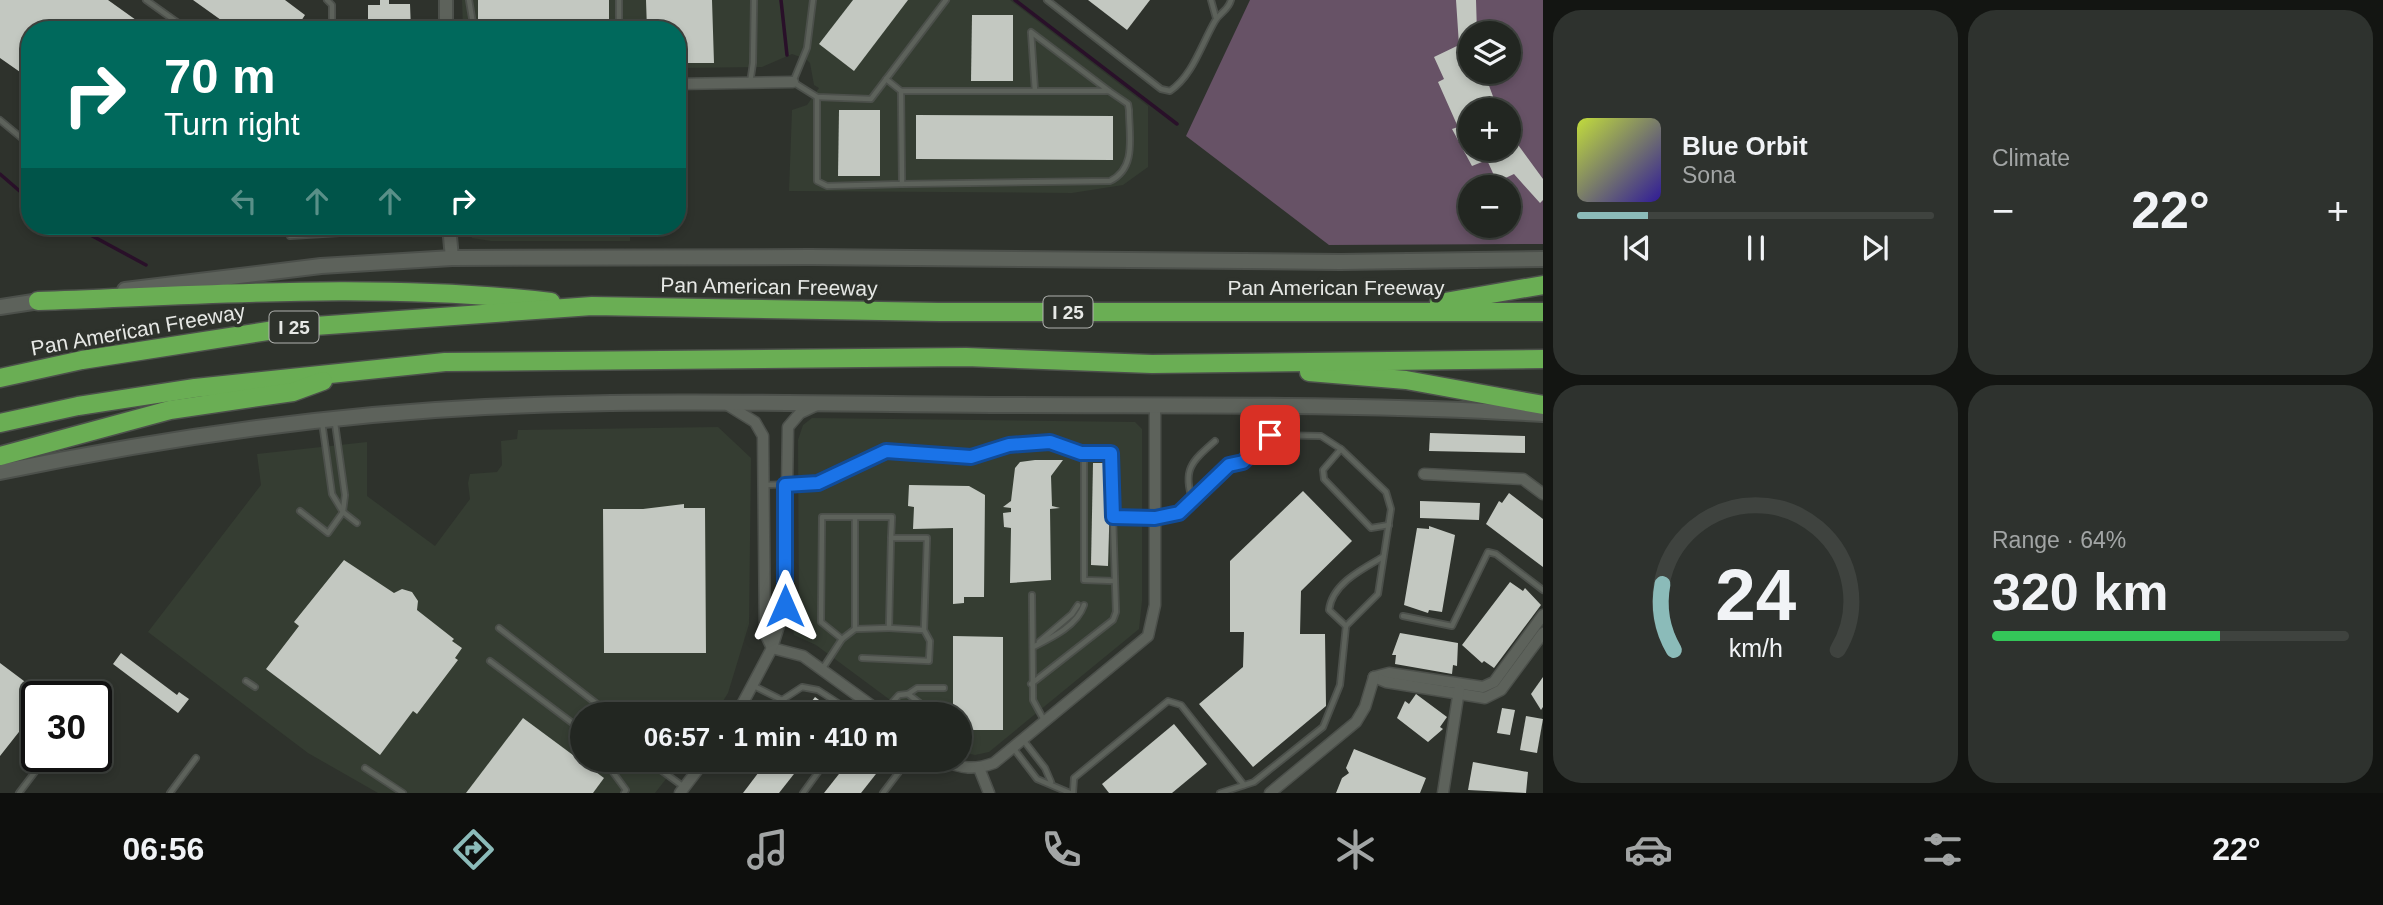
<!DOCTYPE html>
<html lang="en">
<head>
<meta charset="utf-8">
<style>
	:root { --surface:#222621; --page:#2e322e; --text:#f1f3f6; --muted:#a2a5a5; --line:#3f433f; --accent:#8bbbb9 }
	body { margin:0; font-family:Arial,sans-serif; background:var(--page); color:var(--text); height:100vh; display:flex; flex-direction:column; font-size:26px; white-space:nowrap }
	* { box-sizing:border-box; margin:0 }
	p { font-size:23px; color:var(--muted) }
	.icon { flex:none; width:38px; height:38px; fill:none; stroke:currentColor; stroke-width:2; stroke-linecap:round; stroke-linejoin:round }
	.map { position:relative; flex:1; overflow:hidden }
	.details { display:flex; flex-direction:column; gap:10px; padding:10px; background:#131512; width:840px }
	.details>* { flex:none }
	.hud { position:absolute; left:21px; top:21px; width:665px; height:214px; border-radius:28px; box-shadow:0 4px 10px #0003,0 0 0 2px var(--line); background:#00695c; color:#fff; overflow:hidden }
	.controls { position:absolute; left:1458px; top:21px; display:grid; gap:14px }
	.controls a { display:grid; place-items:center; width:63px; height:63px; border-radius:50%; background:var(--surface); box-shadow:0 4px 10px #0003,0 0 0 2px var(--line); font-size:35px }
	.speed { position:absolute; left:21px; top:681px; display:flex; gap:14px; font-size:35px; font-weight:700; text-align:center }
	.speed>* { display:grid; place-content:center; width:91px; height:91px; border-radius:50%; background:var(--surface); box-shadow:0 4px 10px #0003,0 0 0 2px var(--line); line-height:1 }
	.speed .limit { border:4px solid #111; border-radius:10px; background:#fff; color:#111 }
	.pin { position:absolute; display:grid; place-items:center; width:60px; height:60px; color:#fff; margin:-30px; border-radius:14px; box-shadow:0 4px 10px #0006 }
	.me { position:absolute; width:77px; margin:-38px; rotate:0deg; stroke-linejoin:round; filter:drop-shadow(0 0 5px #0008) }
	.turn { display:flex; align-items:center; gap:24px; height:147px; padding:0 28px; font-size:32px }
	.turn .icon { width:91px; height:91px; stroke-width:2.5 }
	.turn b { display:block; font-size:49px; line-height:60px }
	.lanes { display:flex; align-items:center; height:66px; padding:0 28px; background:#0003; justify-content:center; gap:35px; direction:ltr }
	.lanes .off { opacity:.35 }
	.big { font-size:52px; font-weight:700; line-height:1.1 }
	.details .widget { flex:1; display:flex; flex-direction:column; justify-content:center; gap:10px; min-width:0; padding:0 24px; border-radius:28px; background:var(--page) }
	.details .dial { align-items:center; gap:0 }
	.dial svg { height:182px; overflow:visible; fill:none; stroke:var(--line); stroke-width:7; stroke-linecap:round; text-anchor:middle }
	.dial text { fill:var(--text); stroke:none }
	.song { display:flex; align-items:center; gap:21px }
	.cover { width:84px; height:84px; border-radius:10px; background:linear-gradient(135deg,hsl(70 70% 55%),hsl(250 70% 35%)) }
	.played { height:7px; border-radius:4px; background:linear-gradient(90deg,var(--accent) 20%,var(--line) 20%) }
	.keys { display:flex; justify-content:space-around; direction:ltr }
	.heat { display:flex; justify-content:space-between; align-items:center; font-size:38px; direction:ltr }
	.charge { height:10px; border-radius:5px; background:linear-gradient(90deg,#34c759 64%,var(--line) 0) }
	.details .tiles { flex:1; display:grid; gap:10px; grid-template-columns:repeat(2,1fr) }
	.trip { position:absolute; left:570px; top:702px; width:402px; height:70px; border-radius:35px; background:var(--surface); box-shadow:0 4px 10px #0003,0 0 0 2px var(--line); font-weight:700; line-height:70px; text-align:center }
	.dock { display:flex; height:112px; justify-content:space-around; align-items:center; background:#0e0f0d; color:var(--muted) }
	.dock .icon { width:49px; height:49px }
	.dock .active { color:var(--accent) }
	.dock b { font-size:32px; color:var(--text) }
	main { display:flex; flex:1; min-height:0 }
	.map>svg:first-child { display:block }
	.built { fill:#353d32 }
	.green { fill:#675266; fill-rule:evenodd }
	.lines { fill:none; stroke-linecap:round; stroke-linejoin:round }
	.stream { stroke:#291029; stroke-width:3.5 }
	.building { fill:#c3c8c1 }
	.service-casing { stroke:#4c504b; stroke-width:8 }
	.minor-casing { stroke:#4c504b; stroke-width:13 }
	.tertiary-casing { stroke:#4c504b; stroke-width:16 }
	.secondary-casing { stroke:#4c504b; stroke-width:18 }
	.motorway-casing { stroke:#4c504b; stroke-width:21 }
	.service { stroke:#5d625b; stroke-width:4.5 }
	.minor { stroke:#5d625b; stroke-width:10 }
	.tertiary { stroke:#5d625b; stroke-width:12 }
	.secondary { stroke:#5d625b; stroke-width:14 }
	.motorway { stroke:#6aae54; stroke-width:18 }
	.route-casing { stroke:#114b97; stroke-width:18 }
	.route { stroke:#1a73e8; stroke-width:12 }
	.labels { text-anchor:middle; stroke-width:7; stroke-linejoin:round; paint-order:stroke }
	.shield { fill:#2e322c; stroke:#afb1ae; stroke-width:2 }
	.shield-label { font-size:19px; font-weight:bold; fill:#e6e8e5 }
	.street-label { font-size:21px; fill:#e6e8e5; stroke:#2e322c }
</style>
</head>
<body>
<main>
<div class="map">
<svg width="1543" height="793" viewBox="0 0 1543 793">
	<rect width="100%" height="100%" fill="#2e322c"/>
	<g class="built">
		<path d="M462,0H1010L1148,106V167L1123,185L1072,193L789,191L792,110L807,105L819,88L814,85L810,63L806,59L792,54L762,67L677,68V30H463Z"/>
		<path d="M467,226H630V241H491L472,238Z"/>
		<path d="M812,418L1135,422L1142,429V601L1139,629L989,752L975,755L961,752V714H909L816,645L794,635L793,630L799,616L798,440L803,425Z"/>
		<path d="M718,427L751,458L749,624L728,693L715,714H583V760H681L655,793H378L308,753L148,632L261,485L257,454L367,442V496L435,546L470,499L468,483L470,474L497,472L502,465L501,441L517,439L518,430Z"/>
	</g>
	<path class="green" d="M1250,0H1543V244L1329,245L1186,136ZM1470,33H1508V72H1470ZM1470,110H1508V149H1470ZM1470,187H1508V226H1470Z"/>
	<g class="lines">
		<g class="stream">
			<path d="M781,0L787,55"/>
			<path d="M1015,0L1177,124"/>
			<path d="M0,174L30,200"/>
			<path d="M74,226L146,265"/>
		</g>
	</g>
	<g class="building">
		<path d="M0,0H108L150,30H30V79L0,58Z"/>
		<path d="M193,0H285L305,15L299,24L306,30H235Z"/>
		<path d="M380,0H389V4H410L411,30H368V5H380Z"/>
		<path d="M478,0H609V21L478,23Z"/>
		<path d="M646,0H712L714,63H677V30H647Z"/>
		<path d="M853,0H908L854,71L819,44Z"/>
		<path d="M1088,0H1150L1127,30Z"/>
		<path d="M1456,0H1476L1477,33H1470V72H1484L1498,110H1470V149H1508V131L1543,179V200L1540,203L1514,174L1497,182L1487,160L1472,166L1452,129L1458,127L1438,82L1444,79L1434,57L1459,45Z"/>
		<path d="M972,15H1013V81H971Z"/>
		<path d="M839,110H880V176H838Z"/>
		<path d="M916,115L1113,116V160L916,159Z"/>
		<path d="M1430,433L1525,436V453L1429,451Z"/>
		<path d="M1035,460H1063L1051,476L1052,506L1060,508L1050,509L1051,580L1010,583L1011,528L1004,527L1003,513L1011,512V508L1003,507L1011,501L1015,468L1020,462Z"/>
		<path d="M1093,463H1111L1108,566L1091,565Z"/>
		<path d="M909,485L969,486L985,495L984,597H964V603L953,604V528L913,529L914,507L908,506Z"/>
		<path d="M1303,491L1352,541L1301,591L1300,634H1325L1326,706L1253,767L1199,704L1243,667L1244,632H1230V561Z"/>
		<path d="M1509,493L1543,519V567L1486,524L1499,501L1502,503Z"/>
		<path d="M1420,501L1480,503L1479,520L1420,518Z"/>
		<path d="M684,504V508H705L706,653H604L603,509H643Z"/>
		<path d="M1429,526L1455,535L1442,612L1429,610L1428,613L1404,605L1417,528L1429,529Z"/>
		<path d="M344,560L394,593L402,589L412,592L418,601L417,610L454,639L452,641L462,648L455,658L458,660L417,714L413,711L380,755L266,669L299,626L294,622Z"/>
		<path d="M1510,582L1523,591L1525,588L1541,605L1494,668L1484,661L1482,663L1462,645Z"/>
		<path d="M1400,633L1458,643L1457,666L1453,665L1452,674L1395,664L1396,655H1392Z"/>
		<path d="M953,636L1003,637V730H961V714H953Z"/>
		<path d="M121,653L177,695L179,692L189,699L178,713L113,664Z"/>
		<path d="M0,663L44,696H37V709L0,756Z"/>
		<path d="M1543,677V707L1541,710L1531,694Z"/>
		<path d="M1416,694L1447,717L1440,727L1443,729L1428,742L1397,718L1405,701L1409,704Z"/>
		<path d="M815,697L838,714H802Z"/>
		<path d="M1502,708L1515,710L1510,735L1497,733Z"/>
		<path d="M1526,716L1543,719L1537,753L1520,750Z"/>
		<path d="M523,718L604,778L593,793H466Z"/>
		<path d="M1174,724L1207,764L1172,793H1109L1102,784Z"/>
		<path d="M1354,749L1426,778L1420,793H1336L1342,778L1349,773L1346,768Z"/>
		<path d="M768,760H805L779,793H743Z"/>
		<path d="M850,760H887L861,793H824Z"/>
		<path d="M1473,762L1528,772L1526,793L1468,790Z"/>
	</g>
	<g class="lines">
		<defs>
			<g id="service">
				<path d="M146,0L188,30"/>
				<path d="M327,0L332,5V30"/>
				<path d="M469,0L474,30"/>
				<path d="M813,0L807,48L793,82L817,97L871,99L946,0"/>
				<path d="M1047,0L1161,89L1170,91C1193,75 1201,45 1215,21C1220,12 1228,11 1231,0"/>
				<path d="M1211,0L1216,18"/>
				<path d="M619,30V0"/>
				<path d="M750,83L753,63L754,0"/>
				<path d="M901,91H1109L1031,32L1035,91"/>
				<path d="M817,97V181L827,186L902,184L901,91L886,79"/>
				<path d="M0,120L30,145"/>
				<path d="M902,184L1110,181C1137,168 1129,136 1129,110L1128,104L1109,91"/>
				<path d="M496,226H553"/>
				<path d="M290,236L405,229L409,226"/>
				<path d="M322,422L332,494L343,512"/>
				<path d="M335,423L345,495L343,511"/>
				<path d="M1341,449L1323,470L1324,479L1371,528L1389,525"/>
				<path d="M1084,453V580L1115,581"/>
				<path d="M765,485L818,483L886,451L971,457L1009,445L1050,442L1081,453H1111L1116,612L1113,620L1031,684"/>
				<path d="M1193,502C1182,470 1191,462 1215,441"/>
				<path d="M300,511L328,533L343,512L357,523"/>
				<path d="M1113,517L1155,518L1179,513L1229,465L1243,462L1270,435L1321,436L1341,449L1386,492L1391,509L1378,594L1346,626L1340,685L1323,727L1254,782L1220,793"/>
				<path d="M891,538L889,628L924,630"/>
				<path d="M1032,595L1033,700L1045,722"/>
				<path d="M1403,616L1452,626L1488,552L1496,554L1543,590"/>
				<path d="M1346,626L1329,610C1332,584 1362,569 1383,557"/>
				<path d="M499,628L610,714"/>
				<path d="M855,629L889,628"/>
				<path d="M842,639L855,629V517"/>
				<path d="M1039,642L1072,614L1078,605"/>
				<path d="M1033,647C1051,638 1077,626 1084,605"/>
				<path d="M490,661L583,731"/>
				<path d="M823,668L842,639L821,622L822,517H892L891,538H927L924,630L930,641L929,661L862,658"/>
				<path d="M246,681L255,687"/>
				<path d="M754,686L782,700L777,714"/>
				<path d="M908,694L917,688H944"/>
				<path d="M91,696L99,685"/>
				<path d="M782,700L802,687L818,690L855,714"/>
				<path d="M883,713L899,695L908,694L934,714"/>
				<path d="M1024,741L1045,768L1051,782"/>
				<path d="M1014,749L1037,779L1070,793"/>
				<path d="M604,760L626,790L624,793"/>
				<path d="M647,760L684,787"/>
				<path d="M727,760L737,767L742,760"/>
				<path d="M365,768L403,793"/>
				<path d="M19,793L47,756"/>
				<path d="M170,793L196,758"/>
				<path d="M803,793L827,760"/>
				<path d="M883,793L908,760"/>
				<path d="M1073,793L1074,778L1168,701L1181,705L1244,785"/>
			</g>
			<g id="minor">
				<path d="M677,84L793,82"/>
				<path d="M726,404L755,422L763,436L765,633L772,648"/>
				<path d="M1424,474L1523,479L1543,494"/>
				<path d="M772,648L803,656L883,714"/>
				<path d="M1374,677L1389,673L1483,687L1494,682L1543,615"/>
				<path d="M1374,677L1386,682L1485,698L1501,690L1543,633"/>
				<path d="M737,714L772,648L785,606L788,427L800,413L817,405"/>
				<path d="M943,760C961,769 975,770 994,763L1148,636L1155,605V406"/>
				<path d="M979,768L989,793"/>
				<path d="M680,793L705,760"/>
				<path d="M1270,793L1356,722L1365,707L1374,677"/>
				<path d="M1443,793L1459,690"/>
			</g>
			<g id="tertiary">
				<path d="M446,0V30"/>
				<path d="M449,226L452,258"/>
			</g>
			<g id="secondary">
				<path d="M125,290L321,266L452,258L810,257L1340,262L1543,259"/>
				<path d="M0,307L46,300"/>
				<path d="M0,472C159,439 322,415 485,407C653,399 823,404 991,405C1175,406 1359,403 1543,414"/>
			</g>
			<g id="motorway">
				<path d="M38,301C209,295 381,282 551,302"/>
				<path d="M1439,303L1543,285"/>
				<path d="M1309,372L1406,380L1543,405"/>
				<path d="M0,378L82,360L287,328L592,306L939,312H1543"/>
				<path d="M0,423L78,406L195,388L445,362L966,357L1152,364L1543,359"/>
				<path d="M0,456L170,410L293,392L323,381"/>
			</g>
		</defs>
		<use href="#service" class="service-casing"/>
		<use href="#minor" class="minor-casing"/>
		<use href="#tertiary" class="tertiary-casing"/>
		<use href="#secondary" class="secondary-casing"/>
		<use href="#motorway" class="motorway-casing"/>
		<use href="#service" class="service"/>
		<use href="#minor" class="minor"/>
		<use href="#tertiary" class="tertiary"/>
		<use href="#secondary" class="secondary"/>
		<use href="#motorway" class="motorway"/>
	</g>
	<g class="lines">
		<defs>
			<path id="route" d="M785,606V485L818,483L886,451L971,457L1009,445L1050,442L1081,453H1111L1113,517L1155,518L1179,513L1229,465L1243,462L1270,435"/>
		</defs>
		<use href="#route" class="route-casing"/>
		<use href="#route" class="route"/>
	</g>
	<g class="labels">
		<g class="shield">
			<rect x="1043.5" y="296.5" width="49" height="31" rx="5"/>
			<rect x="269.5" y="311.5" width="49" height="31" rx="5"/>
		</g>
		<g class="shield-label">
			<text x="1068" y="319">I 25</text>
			<text x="294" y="334">I 25</text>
		</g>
		<g class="street-label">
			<text transform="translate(769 287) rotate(1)" y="7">Pan American Freeway</text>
			<text x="1336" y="295">Pan American Freeway</text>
			<text transform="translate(138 330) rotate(-10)" y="7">Pan American Freeway</text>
		</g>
	</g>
</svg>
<div class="controls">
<a><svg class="icon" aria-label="layers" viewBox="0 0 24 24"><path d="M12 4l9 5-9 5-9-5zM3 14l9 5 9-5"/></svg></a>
<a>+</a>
<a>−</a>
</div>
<div class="speed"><div class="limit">30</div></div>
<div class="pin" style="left:1270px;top:435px;background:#d93025"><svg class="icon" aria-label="arrive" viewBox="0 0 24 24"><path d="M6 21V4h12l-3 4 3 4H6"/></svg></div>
<svg class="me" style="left:785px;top:606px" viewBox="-20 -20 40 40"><path d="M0-17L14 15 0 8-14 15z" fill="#1a73e8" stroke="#fff" stroke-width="4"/></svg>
<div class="trip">06:57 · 1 min · 410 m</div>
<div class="hud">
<div class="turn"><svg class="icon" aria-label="right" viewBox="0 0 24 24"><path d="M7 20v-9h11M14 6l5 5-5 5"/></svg><div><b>70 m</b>Turn right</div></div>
<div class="lanes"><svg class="icon off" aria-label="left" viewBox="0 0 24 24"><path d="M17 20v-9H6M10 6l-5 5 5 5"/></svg><svg class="icon off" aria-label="ahead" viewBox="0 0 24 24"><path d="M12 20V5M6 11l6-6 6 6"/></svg><svg class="icon off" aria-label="ahead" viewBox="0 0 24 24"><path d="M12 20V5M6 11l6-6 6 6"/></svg><svg class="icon" aria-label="right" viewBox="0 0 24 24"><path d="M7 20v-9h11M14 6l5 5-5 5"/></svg></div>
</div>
</div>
<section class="details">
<div class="tiles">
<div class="widget">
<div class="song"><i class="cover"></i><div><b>Blue Orbit</b><p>Sona</p></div></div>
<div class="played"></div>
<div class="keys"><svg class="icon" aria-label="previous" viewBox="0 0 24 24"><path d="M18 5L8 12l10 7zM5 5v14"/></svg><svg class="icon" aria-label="pause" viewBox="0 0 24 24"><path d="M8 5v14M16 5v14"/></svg><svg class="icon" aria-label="next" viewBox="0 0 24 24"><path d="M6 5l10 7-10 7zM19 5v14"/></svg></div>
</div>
<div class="widget"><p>Climate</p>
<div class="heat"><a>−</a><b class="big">22°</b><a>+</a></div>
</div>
<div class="widget dial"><svg viewBox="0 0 100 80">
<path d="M14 69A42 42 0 1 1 86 69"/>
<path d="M14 69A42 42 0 0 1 9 40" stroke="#8bbbb9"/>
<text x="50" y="56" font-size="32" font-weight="700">24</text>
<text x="50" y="72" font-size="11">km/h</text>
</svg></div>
<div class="widget"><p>Range · 64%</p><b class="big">320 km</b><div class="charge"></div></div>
</div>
</section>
</main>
<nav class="dock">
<b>06:56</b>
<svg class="icon active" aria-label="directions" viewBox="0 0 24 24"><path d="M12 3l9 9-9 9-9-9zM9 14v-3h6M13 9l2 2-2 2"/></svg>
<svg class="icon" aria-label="music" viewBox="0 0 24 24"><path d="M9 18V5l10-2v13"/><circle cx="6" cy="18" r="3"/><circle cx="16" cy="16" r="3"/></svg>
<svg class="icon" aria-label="phone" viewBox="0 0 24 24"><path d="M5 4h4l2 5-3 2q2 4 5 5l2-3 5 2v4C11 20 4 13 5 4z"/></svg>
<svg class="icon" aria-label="climate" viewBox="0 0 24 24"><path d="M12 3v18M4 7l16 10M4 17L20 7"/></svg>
<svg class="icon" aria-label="car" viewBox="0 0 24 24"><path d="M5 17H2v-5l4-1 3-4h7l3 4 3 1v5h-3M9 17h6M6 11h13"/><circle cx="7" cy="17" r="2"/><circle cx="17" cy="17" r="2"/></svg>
<svg class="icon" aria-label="filters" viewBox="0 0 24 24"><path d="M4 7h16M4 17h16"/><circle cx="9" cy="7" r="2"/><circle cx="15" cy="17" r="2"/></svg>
<b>22°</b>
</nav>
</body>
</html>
